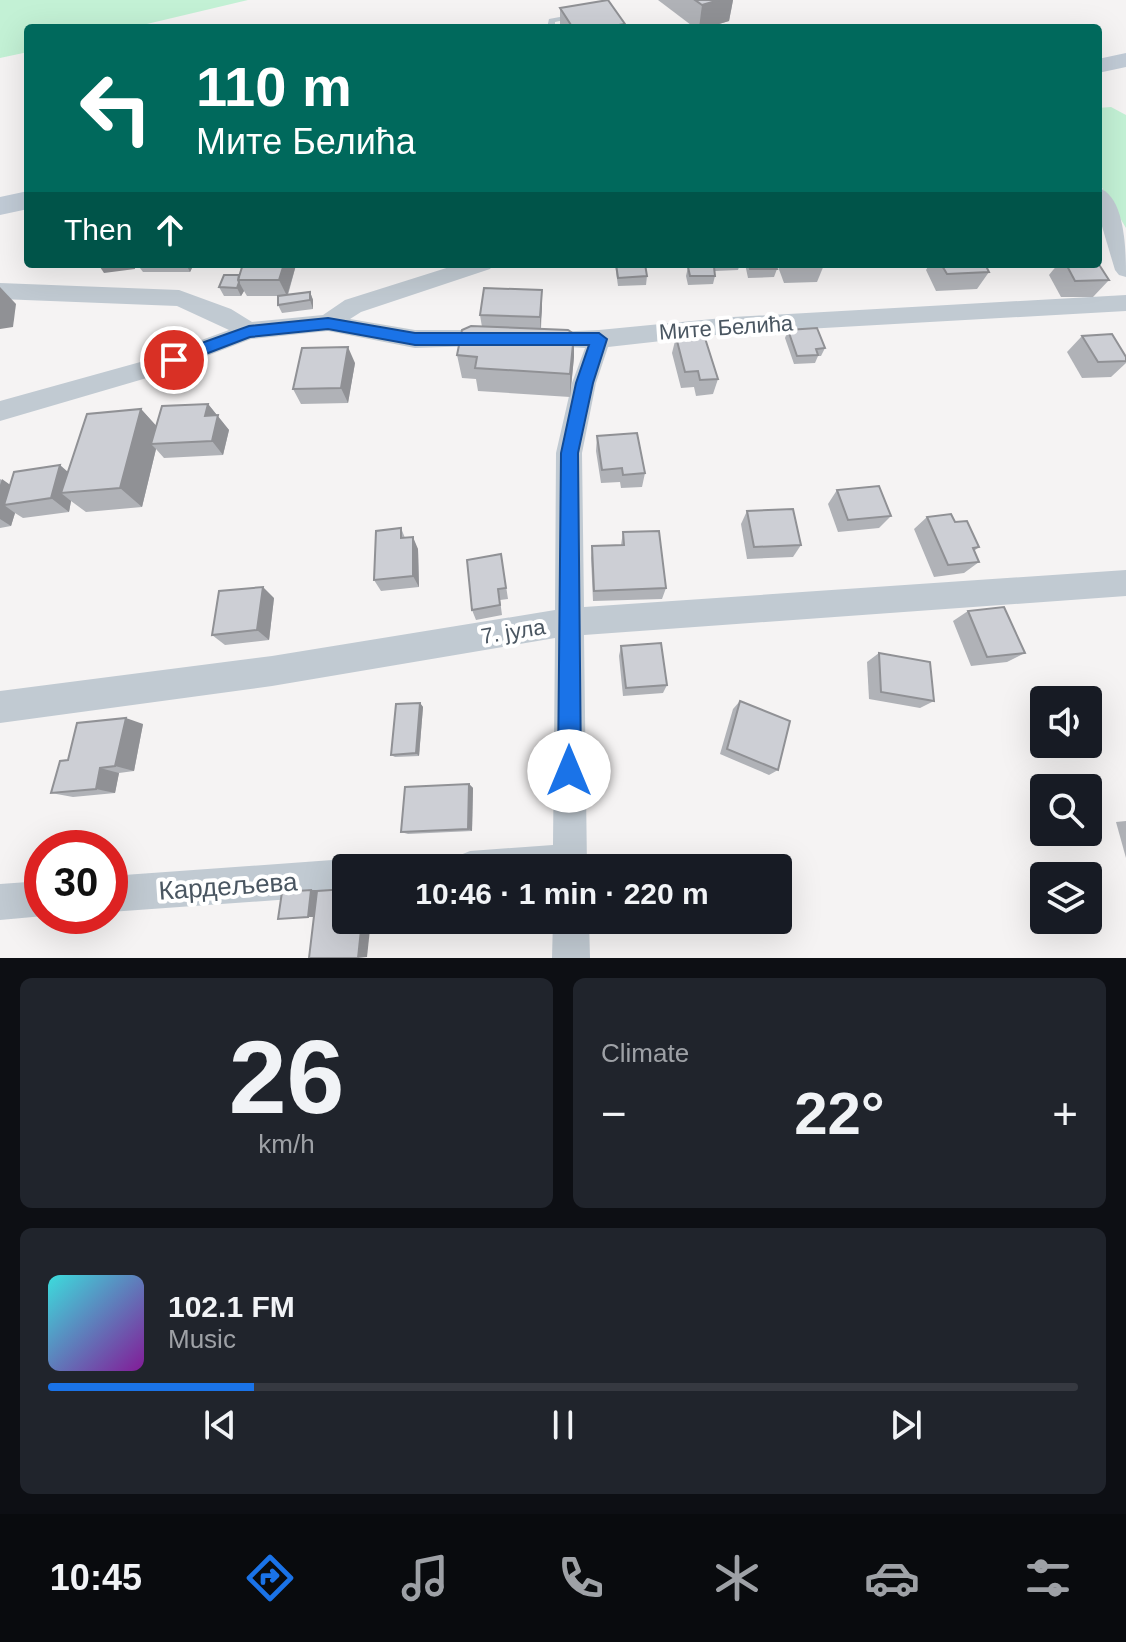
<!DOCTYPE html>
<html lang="en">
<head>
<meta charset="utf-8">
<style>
	:root { --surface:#171b24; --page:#20242c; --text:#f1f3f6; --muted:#9ea1a6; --line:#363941; --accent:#1a73e8 }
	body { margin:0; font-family:Helvetica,sans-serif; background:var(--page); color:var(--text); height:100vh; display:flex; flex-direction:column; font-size:30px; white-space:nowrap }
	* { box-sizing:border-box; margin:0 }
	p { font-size:26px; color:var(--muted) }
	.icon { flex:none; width:44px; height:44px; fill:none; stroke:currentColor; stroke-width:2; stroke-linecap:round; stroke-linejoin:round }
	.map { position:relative; height:958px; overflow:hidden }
	.side { display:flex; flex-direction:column; gap:20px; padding:20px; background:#0d0f14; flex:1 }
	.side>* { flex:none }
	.guide { position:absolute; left:24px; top:24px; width:1078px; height:244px; border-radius:8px; box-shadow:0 8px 32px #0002; background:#00695c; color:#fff; overflow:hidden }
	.controls { position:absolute; left:1030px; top:686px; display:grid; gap:16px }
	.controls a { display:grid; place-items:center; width:72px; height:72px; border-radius:8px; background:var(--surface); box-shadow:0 8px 32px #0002; font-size:40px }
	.speed { position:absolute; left:24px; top:830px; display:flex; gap:16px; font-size:40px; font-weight:700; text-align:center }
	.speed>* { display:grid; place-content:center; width:104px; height:104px; border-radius:50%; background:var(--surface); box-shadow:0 8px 32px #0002; line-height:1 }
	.speed .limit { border:12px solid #d22; background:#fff; color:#111 }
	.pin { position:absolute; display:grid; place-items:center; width:68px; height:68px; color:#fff; margin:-34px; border:4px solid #fff; border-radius:50%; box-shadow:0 2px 8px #0007 }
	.me { position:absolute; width:88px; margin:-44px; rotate:0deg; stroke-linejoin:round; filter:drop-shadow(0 0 6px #0008) }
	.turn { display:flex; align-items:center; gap:28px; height:168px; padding:0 40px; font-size:36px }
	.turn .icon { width:104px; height:104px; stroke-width:2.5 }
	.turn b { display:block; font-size:56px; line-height:68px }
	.then { display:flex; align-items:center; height:76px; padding:0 40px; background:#0003; gap:16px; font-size:30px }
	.big { font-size:60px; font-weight:600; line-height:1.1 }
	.side .widget { flex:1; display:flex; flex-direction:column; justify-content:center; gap:12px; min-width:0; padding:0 28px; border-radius:12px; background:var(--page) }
	.side .dial { align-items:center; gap:0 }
	.dial b { font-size:104px; line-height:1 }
	.song { display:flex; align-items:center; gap:24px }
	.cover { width:96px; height:96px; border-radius:12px; background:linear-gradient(135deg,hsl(180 70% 55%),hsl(290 70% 35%)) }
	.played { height:8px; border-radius:4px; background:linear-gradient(90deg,var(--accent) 20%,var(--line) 20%) }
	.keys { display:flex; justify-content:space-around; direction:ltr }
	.heat { display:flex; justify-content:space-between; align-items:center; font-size:44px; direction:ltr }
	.side .tiles { flex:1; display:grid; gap:20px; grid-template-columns:1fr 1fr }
	.widget:last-child { grid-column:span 2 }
	.trip { position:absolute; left:332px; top:854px; width:460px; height:80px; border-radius:8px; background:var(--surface); box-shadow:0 8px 32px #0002; font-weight:600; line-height:80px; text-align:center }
	.tabs { display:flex; height:128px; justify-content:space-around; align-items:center; background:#090b0e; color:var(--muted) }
	.tabs .icon { width:56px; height:56px }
	.tabs .active { color:var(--accent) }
	.tabs b { font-size:36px; color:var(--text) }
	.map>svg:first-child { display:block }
	.green { fill:#c3f1d5 }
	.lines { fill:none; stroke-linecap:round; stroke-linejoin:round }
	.service { fill:#c1cad2; fill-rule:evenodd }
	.minor { fill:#c1cad2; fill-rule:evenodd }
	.secondary { fill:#c1cbd6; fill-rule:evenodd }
	.wall { fill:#b0b2b7 }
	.shaded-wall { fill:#909195 }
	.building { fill:#cdcfd5; stroke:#909195; stroke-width:2 }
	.route { fill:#1a73e8; stroke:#114b97; stroke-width:2 }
	.labels { text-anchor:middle; stroke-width:8; stroke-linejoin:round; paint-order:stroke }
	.street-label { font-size:22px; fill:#4a5661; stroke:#fff }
	.near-street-label { font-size:26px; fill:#4a5661; stroke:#fff }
</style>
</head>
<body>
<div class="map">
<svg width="1126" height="958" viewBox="0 0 1126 958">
	<rect width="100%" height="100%" fill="#f5f3f3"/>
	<g class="green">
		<path d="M0,0H248L130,28H28V52L0,58Z"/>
		<path d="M1111,107L1126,115V228L1098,181V108Z"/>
	</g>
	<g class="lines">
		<path class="service" d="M576,14L580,16L578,17L555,22V28H547L549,19Z"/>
		<g class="minor">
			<path d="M1098,188C1126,195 1126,255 1126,277L1119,275L1115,270L1098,213Z"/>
			<path d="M459,264H494L490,269L361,312L350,319L415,330H496L504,333L507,339L504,345L415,348L328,331L251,339L157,375L0,421V401L144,361L229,330L177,306L0,299V283L179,290L231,309L252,322L323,315L345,300Z"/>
			<path d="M1126,295V311L733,333L608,347L596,383L582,453L584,607L1126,570V596L584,635L587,868H453L458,856L470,851L553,845L555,638L272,686L0,723V691L272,656L555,610L556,453L572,383L585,348L531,345L528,339L531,333L599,330L733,317Z"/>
			<path d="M346,859L360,868H346V895L110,912V876Z"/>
			<path d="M42,881L44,916L0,920V884Z"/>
			<path d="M553,920H589L590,958H552Z"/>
		</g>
		<g class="secondary">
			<path d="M1126,53V67L1098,73V59Z"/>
			<path d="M28,191V209L0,215V197Z"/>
		</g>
	</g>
	<g class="wall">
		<path d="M658,0H733L729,21L706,28H695Z"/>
		<path d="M560,8L625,24V28H560Z"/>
		<path d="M137,264H194L190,272H143Z"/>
		<path d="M204,264H241L240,266H205Z"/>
		<path d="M615,264H645L647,276L646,285L618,286Z"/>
		<path d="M704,264H740L738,270L715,271V276L713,284L688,285L686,276L688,267H705Z"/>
		<path d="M745,264H775L777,269L774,277L748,278Z"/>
		<path d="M777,264H824V265L817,282L784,283Z"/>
		<path d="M928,264H985L989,272L977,289L936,291L926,270L929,265Z"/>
		<path d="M1058,264H1098L1109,280L1093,297H1061L1049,275Z"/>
		<path d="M296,265L288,295L310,292L313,300V309L282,313L278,305V296H247L244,291L241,296H224L219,287L239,275Z"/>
		<path d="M542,307L541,329L574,334V357L570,397L478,391L476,379L462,378L457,355L482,327L480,315Z"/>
		<path d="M788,330L825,348L821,356H818L815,363L794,364L785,338Z"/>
		<path d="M1082,336L1126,357V363L1111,377L1082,378L1067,352Z"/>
		<path d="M676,337L718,379L713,394L696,396L694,387L681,388L672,353Z"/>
		<path d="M355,363L348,403L301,404L293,389Z"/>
		<path d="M208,404L229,430L223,455L164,458L156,449L142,507L86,512L71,501L69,512L23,518L15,513L11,526L0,528V479L10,485L68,472L141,409L156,426Z"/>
		<path d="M597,436L645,473L642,487L621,488L620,482L601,483L596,451Z"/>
		<path d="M837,490L891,516L879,528L838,532L828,504Z"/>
		<path d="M747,511L801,545L793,557L747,559L741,524Z"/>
		<path d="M927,517L955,522L979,547L974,551L979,562L964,573L934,577L914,529Z"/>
		<path d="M401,528L405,538L418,549L419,587L381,591L374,580Z"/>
		<path d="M623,532L666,588L662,599L593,601L591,558L592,546L621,545Z"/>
		<path d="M501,554L508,599L500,600L502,615L476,620L472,610Z"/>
		<path d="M274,598L269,640L225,645L212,635Z"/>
		<path d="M968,611L1025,653L1007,662L971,666L953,621Z"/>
		<path d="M621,646L667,685L663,693L623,696L619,656Z"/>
		<path d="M879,653L934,701L920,708L869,699L867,662Z"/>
		<path d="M740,701L778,770L769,775L720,754L733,709Z"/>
		<path d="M420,703L423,707L419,756L395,757L391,755Z"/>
		<path d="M143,724L134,771L119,773L115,793L73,797L51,793L68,760Z"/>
		<path d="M469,784L473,788L472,831L408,834L401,832Z"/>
		<path d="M1126,821V858L1116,822Z"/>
	</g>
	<g class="shaded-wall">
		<path d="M719,0H733L729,21L706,28H699L702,5Z"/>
		<path d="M625,24V28H612V26Z"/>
		<path d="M98,264H135V269L104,273Z"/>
		<path d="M186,264H194L190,272Z"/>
		<path d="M284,264H296V265L287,296L279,280Z"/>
		<path d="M239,282L244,291L241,296L237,288Z"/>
		<path d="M0,287L16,304L13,327L0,329Z"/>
		<path d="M542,290V307L540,333V317Z"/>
		<path d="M310,292L313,300V309L310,300Z"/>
		<path d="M574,334V357L570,397V374Z"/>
		<path d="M348,347L355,363L348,403L341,388Z"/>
		<path d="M208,404L229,430L223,455L212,441L205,416Z"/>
		<path d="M141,409L161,431L151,444L156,449L142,507L120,488Z"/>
		<path d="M60,465L76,479L61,493L71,501L69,512L51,498Z"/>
		<path d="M2,479L20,492L4,505L15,513L11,526L0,519V485Z"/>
		<path d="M413,537L418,549L419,587L413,576Z"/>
		<path d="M263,587L274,598L269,640L257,630Z"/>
		<path d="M420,703L423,707L419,756L416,753Z"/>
		<path d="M126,718L143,724L134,771L115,766Z"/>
		<path d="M100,768L119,773L115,793L96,789Z"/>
		<path d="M469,784L473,788L472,831L468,829Z"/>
		<path d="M311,890H317L314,917H308Z"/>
		<path d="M362,920H371L367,957L358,958Z"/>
	</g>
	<g class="building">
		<path d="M608,0L625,24L612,26L613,28H573L560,8Z"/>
		<path d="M695,0H719L702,5Z"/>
		<path d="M1098,263L1109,280L1075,281L1066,264H1098Z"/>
		<path d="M243,264H284L279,280H238Z"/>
		<path d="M616,264H645L647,276L618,278Z"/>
		<path d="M749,264H775L777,269H750Z"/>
		<path d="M789,264H824V265L790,267Z"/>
		<path d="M941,264H985L989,272L947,274Z"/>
		<path d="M688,267H714L715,276H690Z"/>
		<path d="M224,275H239L238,280L239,282L237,288L219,287Z"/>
		<path d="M484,288L542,290L540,317L480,315Z"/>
		<path d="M310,292V300L278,305V296Z"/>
		<path d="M471,326L568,330L574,334L570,374L475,368L477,357L457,355L462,330Z"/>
		<path d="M817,328L825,348L816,349L818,355L797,356L788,330Z"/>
		<path d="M1112,334L1126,357V361L1098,362L1082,336Z"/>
		<path d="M704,335L718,379L700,380L698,371L685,372L676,337Z"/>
		<path d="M348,347L341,388L293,389L302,348Z"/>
		<path d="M208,404L205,416L218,415L212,441L151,444L162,406Z"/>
		<path d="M141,409L120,488L61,493L87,414Z"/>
		<path d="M637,433L645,473L623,475L622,468L602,470L597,436Z"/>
		<path d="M60,465L51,498L4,505L14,472Z"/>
		<path d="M879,486L891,516L848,520L837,490Z"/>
		<path d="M793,509L801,545L754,547L747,511Z"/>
		<path d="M951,514L955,522L967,521L979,547L973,548L979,562L948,565L927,517Z"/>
		<path d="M401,528V538L413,537V576L374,580L376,531Z"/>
		<path d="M659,531L666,588L594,591L592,546L624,545L623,532Z"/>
		<path d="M501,554L506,588L498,589L500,605L472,610L467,560Z"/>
		<path d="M263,587L257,630L212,635L219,591Z"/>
		<path d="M1004,607L1025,653L987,657L968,611Z"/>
		<path d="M661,643L667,685L626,688L621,646Z"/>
		<path d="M879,653L930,662L934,701L881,692Z"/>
		<path d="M740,701L790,721L778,770L727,749Z"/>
		<path d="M420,703L416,753L391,755L396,704Z"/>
		<path d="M126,718L115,766L100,768L96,789L51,793L60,761L68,760L77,723Z"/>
		<path d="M469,784L468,829L401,832L405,787Z"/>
		<path d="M346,889V920H362L358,958H309L317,891Z"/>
		<path d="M311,890L308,917L278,919L282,892Z"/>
	</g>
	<path class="route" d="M328,318L415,333H599L607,339L593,383L578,453L581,771L577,779L569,783L561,779L558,771L561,453L576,383L589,345H415L328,329L250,337L174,366L166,360L168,355L249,326Z"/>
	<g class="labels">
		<g class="street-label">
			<text transform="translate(726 327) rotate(-4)" y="8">Мите Белића</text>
			<text transform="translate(513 631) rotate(-9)" y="8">7. јула</text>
		</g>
		<g class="near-street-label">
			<text transform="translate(228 886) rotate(-4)" y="9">Кардељева</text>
		</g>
	</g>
</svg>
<div class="controls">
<a><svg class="icon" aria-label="sound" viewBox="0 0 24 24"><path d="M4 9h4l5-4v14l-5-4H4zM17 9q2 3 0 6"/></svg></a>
<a><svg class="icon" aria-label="search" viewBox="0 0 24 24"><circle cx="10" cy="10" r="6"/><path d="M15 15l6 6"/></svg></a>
<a><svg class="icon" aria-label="layers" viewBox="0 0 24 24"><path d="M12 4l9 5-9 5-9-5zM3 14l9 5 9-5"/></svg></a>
</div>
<div class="speed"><div class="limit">30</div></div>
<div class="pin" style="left:174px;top:360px;background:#d93025"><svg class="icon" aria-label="arrive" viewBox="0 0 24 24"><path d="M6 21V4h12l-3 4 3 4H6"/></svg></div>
<svg class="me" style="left:569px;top:771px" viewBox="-20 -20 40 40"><circle r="19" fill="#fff"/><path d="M0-13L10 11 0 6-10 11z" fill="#1a73e8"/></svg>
<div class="trip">10:46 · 1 min · 220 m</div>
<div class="guide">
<div class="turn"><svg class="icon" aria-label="left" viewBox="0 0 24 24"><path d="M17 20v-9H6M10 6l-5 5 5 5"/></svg><div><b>110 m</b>Мите Белића</div></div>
<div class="then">Then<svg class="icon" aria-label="ahead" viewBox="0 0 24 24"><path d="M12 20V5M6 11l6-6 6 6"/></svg></div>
</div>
</div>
<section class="side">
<div class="tiles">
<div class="widget dial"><b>26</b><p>km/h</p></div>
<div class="widget"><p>Climate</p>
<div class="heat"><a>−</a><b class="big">22°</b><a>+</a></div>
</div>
<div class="widget">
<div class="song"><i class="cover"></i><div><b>102.1 FM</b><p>Music</p></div></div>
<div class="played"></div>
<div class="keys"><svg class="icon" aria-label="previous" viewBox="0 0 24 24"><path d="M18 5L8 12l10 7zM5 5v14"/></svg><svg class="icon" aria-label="pause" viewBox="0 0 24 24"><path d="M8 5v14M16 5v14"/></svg><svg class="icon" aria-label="next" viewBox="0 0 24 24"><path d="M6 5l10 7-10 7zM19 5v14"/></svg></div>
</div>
</div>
</section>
<nav class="tabs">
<b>10:45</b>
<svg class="icon active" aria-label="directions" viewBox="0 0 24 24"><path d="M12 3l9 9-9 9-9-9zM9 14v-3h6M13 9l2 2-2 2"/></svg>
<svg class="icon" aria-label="music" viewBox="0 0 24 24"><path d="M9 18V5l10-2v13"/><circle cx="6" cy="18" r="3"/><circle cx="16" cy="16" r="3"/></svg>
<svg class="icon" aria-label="phone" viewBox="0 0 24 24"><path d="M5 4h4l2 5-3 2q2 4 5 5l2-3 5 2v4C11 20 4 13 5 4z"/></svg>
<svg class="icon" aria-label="climate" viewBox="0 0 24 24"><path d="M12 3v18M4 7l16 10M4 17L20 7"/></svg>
<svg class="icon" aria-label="car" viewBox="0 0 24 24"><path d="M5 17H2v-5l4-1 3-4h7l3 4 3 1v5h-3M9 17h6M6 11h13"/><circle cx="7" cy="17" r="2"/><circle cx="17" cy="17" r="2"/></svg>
<svg class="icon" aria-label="filters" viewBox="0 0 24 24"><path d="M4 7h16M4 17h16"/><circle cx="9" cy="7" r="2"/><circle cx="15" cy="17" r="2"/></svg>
</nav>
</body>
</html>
